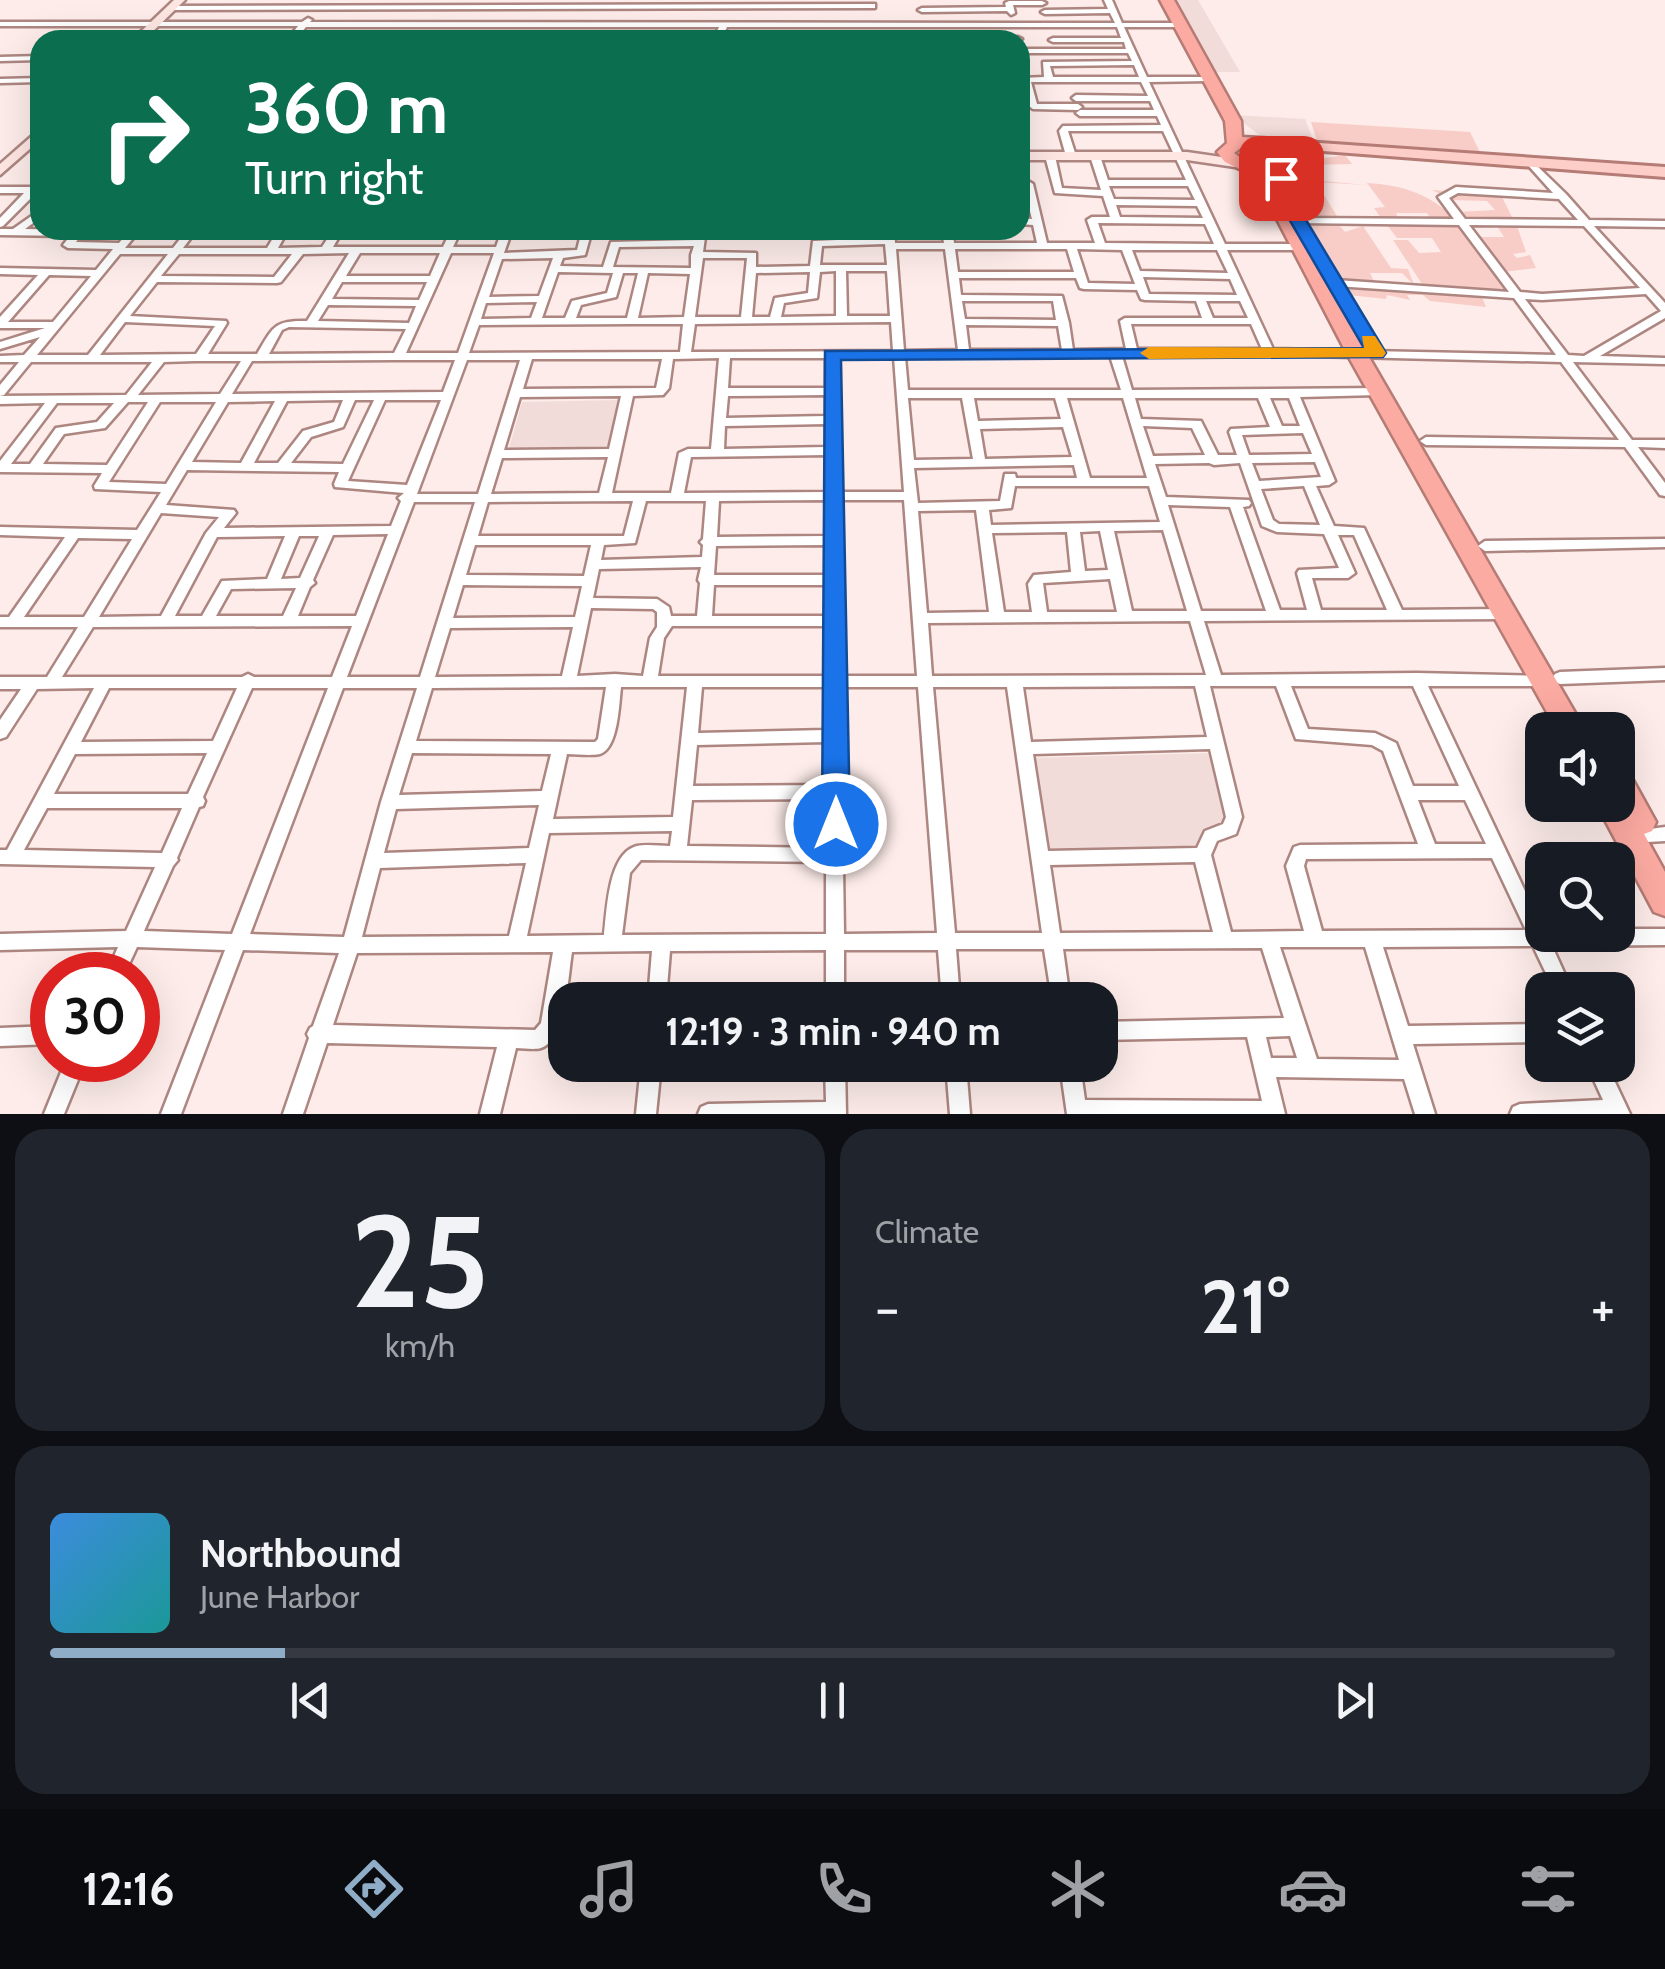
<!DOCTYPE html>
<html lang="en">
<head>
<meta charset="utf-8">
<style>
	:root { --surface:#171b24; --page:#20242c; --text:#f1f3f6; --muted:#9ea1a6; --line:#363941; --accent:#90adc7 }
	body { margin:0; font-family:Cabin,sans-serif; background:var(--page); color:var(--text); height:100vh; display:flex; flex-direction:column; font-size:38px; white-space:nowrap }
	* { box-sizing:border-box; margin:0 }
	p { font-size:32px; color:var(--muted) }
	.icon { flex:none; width:55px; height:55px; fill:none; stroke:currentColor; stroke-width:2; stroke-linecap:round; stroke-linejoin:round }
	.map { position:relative; height:1114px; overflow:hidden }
	.panel { display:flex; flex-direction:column; gap:15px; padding:15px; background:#0d0f14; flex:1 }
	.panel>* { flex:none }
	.guide { position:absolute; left:30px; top:30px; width:1000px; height:210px; border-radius:30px; box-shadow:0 10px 40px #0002; background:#0b6e4f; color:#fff; overflow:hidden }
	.fabs { position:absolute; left:1525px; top:712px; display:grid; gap:20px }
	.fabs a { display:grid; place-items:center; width:110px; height:110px; border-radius:20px; background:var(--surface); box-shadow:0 10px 40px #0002; font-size:50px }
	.speed { position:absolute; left:30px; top:952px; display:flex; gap:20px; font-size:50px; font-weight:700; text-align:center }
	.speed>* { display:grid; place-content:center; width:130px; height:130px; border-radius:50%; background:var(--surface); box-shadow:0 10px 40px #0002; line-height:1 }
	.speed .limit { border:15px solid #d22; background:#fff; color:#111 }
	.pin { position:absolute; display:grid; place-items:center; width:85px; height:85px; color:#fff; margin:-42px; border-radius:20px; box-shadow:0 5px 15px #0006 }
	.me { position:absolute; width:110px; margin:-55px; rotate:0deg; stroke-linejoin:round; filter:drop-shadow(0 0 8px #0008) }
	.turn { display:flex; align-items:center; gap:35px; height:210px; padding:0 50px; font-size:45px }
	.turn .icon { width:130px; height:130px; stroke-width:2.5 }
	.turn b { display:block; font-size:70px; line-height:85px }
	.big { font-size:75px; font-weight:700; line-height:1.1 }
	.panel .tile { flex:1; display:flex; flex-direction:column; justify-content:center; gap:15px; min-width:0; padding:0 35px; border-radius:30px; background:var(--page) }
	.panel .dial { align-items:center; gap:0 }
	.dial b { font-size:130px; line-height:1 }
	.song { display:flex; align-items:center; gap:30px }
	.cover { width:120px; height:120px; border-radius:15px; background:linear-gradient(135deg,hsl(210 70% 55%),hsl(180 70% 35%)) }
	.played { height:10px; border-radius:5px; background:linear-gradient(90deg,var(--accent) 15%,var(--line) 15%) }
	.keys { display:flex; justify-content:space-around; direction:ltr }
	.heat { display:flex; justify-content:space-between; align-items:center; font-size:55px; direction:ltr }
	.panel .tiles { flex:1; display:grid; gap:15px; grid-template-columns:1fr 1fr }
	.tile:last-child { grid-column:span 2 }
	.trip { position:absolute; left:548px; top:982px; width:570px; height:100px; border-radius:30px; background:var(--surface); box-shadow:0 10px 40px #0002; font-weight:700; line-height:100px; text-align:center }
	.tab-bar { display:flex; height:160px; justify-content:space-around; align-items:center; background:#090b0e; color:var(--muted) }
	.tab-bar .icon { width:70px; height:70px }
	.tab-bar .current { color:var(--accent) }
	.tab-bar b { font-size:45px; color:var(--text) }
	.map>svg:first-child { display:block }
	.built { fill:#f1dcd9 }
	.green { fill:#f8cdc7 }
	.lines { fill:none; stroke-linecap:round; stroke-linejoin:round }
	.street-casing { stroke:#ad8681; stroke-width:5 }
	.secondary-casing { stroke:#ad8681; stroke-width:5 }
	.primary-casing { stroke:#b57b75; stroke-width:6 }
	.highway-casing { stroke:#b57b75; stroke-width:5 }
	.street { fill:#fff; fill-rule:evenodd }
	.secondary { fill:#fee6e3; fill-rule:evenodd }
	.primary { fill:#fdcdc7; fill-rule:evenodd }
	.highway { fill:#fcaba2; fill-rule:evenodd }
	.route { fill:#1a73e8; stroke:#114b97; stroke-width:2.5 }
	.slow { fill:#f59e0b }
</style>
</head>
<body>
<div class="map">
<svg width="1665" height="1114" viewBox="0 0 1665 1114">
	<rect width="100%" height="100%" fill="#fdece9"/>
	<g class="built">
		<path d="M1171,0H1198L1240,72H1212Z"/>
		<path d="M1233,115L1305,119L1316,147L1266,140Z"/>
		<path d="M617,400L613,452H508L522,402Z"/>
		<path d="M1212,753L1227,826L1204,829L1192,852L1044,856L1029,758Z"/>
	</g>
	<g class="green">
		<path d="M1311,122L1470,132L1483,158L1319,147Z"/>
		<path d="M1345,155L1352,164L1304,165L1312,180L1366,185L1316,182L1340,221L1302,220L1286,183L1288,169L1298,162Z"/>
		<path d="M1367,183C1402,185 1433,194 1457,222L1432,221L1427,213H1396L1399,221H1383L1374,208L1385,207Z"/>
		<path d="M1432,190L1501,195L1515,223H1463L1457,212L1495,210L1487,201L1452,200Z"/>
		<path d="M1306,225L1340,226L1345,232L1363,226L1391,268L1408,269L1414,285L1402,273H1370L1374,281H1339Z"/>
		<path d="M1387,225L1458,227L1511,294L1424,287L1393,240H1408L1419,253L1441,252L1432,238H1397Z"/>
		<path d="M1497,226H1517L1526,252L1513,254L1517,258L1530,255L1536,268L1503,272L1467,227L1481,237H1504Z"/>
		<path d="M1345,286L1482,297L1486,307L1430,301L1423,295H1407L1410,300L1387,295L1386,299L1348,295Z"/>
	</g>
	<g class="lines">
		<defs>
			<g id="street">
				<path d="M1104,0H1112L1122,23H1181L1185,25L1181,27H1124L1147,77H1210L1214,79L1210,81L1149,82L1225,244H1298L1303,247L1298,250H1227L1273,349L1556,355L1514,298L1336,286L1331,283L1336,280L1509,292L1459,225L1297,223L1292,220L1294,218L1454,219L1438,197L1456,187L1553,193L1527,164L1532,161L1566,194L1589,220L1665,221V227L1594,226L1665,303V318L1600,356L1665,358V364L1573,362L1632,440H1665V448L1638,447L1665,483V496L1660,495L1625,447L1426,445L1420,441L1426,437L1619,440L1561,362L1269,355L1122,356L1132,390L1382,388L1384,391L1378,395L1300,397L1335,481L1329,485L1316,486L1334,526L1364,528L1402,610L1506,609L1513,614L1506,619L1204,621L1221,675L1417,673L1548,676L1551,680L1548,684L1543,686H1428L1542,927V935H1618V929H1665V945L1552,946L1572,990H1554L1533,946L1383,947L1408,1026L1542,1024V1042L1413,1044L1435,1114H1415L1404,1079L1276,1077L1285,1114H1067L1060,1065H1080L1085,1100L1262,1101L1247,1037L1100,1040V1022L1284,1018L1262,948L1063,949L1070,1000H1052L1044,949H956L960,1000H942L938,950H844V1000H826V950L670,951L666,1000H648L652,951L572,952C568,975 566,1040 541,1048C534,1050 524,1048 516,1048L500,1114H480L497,1047L327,1043L303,1114H283L309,1038L307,1034L310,1028L313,1026L339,953L243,950L181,1114H161L225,950L137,947L124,975H106L118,947L0,950V934L126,931L155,867L0,864V850H7L94,688L37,689L6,737L0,739V720L21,689H0V677H47L78,627H0V617H9L65,537L0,535V527L137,530L161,492L95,489L94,486L102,473L0,472V461L45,403L0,404V396L126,395L152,362H31L4,395L0,396V385L19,362H0V356L24,355L40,337L0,349V342L45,328H0V317L38,275L0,274V268L96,270L113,249L68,248L63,245L70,236L0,235V229H13L40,210V218L25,229L85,230L76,242L119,243L130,230H140L125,248H173L187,230H197L183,248H267L278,230H288L278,248L322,247L333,230H343L333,247H443L451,230H461L453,247H496L502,230H516L511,233L504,253L577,250L582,230H592L585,255L563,258L560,266L603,267L611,242L695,240L696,230H706L703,252L756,253V267L810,266L813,241L885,238L884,230H894L895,243H944L942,230H952L954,243H1037L1033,225L1020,224V218L1032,219L1023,184L1028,181L1033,184L1047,243H1095L1087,220L1092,217H1110L1103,196L1055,193L1045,156L1050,153L1055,156L1062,188L1101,190L1090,156L1095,153L1100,156L1108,180H1186L1163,131H1068L1076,156L1071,159L1066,156L1059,131L1063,126L1161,125L1157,116H1080L1076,113L1080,110H1154L1150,101H1076L1072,98L1076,95L1148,96L1141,82H1031L1037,104H1078L1082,107L1078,110L1033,109L1029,106L1020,78L1044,77L1043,62L1132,61L1128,53H1020V49H1126L1124,42H1053L1049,40L1053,38H1121L1117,27H727L721,40H713L719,27H306L295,40H287L298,26H0V22H302L308,18L312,20L310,22L1115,23L1110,13L1045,14L1041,12L1045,10L1108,9ZM1134,65L1139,77H1053L1050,66ZM1109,186H1188L1195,200L1114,199ZM1458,193L1559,199L1578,220L1465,219L1449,198ZM1116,205L1197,206L1203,218L1120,217ZM1098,223L1205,224L1214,244L1105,243ZM1469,225L1584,226L1640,288L1542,294L1520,292ZM885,244L887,265H820L822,246ZM694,246L691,255V268L613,267L619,247ZM896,249H945L958,350L904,351ZM955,249H1067L1074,272H958ZM1077,249L1122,250L1135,284L1088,283ZM1132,250H1217L1228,273L1140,271ZM349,253L307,321C274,320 273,327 257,354H208L227,323L226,321L130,316L157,282L277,283L281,282L303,254ZM360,253H440L430,276H346ZM451,253H494L458,353H406ZM120,254H168L88,355H37ZM179,254H292L274,277L161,276ZM553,258L539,296L489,297L502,259ZM703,258H747L741,317H695ZM836,271V316L781,317L784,303L817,298L820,272ZM846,271H887L890,316H847ZM558,272L613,273L607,293L572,301L565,318H542ZM810,272L808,293L775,298L770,317H752L756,273ZM623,273H638L627,318H576L581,305L616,297ZM648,273L690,274L684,317L638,318ZM49,275L91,276L53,322H8ZM1143,277L1230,279L1237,295L1149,294ZM959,278H1076L1080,288L1084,289L1137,290L1141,299L1145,300L1196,301L1202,318H1125L1120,321L1126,349L1073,350L1069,323L1062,296L961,295ZM342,282H427L419,300L332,299ZM1646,294L1661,311L1584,356L1568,355L1525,299L1542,300ZM962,301H1053L1056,320L965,319ZM1206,301H1240L1248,318H1213ZM537,302L531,318L481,319L486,303ZM328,305L416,306L409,323L318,321ZM125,322L215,326L196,354L100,355ZM891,322L893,351L691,352L695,324ZM633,324H683L680,352L469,353L479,325ZM1131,324H1251L1262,349H1137ZM966,325L1058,326L1062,350H969ZM289,327L406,329L394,353L269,354L282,330ZM1110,356L1121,390H908L905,357ZM894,357L904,492H839L838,358ZM719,358L711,449H688L679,453L671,493H612L633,396L663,395L669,388L673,359ZM730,358H826V388H728ZM532,359H662L656,388L523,389ZM394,360H455L443,392L232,394L252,361ZM467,360H520L478,494H417ZM195,361H241L220,394L138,395L164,362ZM826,395V416L726,418L728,396ZM621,396L609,449L504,450L520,397ZM908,398H962L973,459L914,460ZM974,398H1055L1061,419L978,421ZM1067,398H1123L1147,478H1090ZM1135,398H1258L1270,427L1231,429L1229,432L1237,455H1218L1201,421L1141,419ZM1270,398H1289L1300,426H1282ZM343,400L334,422L303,431L278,463H254L287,401ZM355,400H374L343,464L291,463L311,437L343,427ZM385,400H441L407,485L348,481ZM275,401L241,463L192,462L228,402ZM128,402H148L107,465L43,464L64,434L105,428ZM160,402H216L166,484L109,482ZM57,403H114L97,422L56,428L30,464H11ZM826,424V447L724,449L725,426ZM1143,426L1192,428L1205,455L1153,456ZM1063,427L1072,457L985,459L980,429ZM1303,433L1312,454L1249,455L1242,435ZM826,455V492L684,493L691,457ZM608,457L599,493L491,494L502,458ZM1315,462L1321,477L1259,481L1252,463ZM1209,463L1214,465L1240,463L1262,526L1277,532L1324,534L1339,568L1299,570L1297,573L1307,610H1280L1243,507L1249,506L1251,503L1249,500L1166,497L1155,464ZM1074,465L1077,478H1016L1015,474H1005L1000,501L918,503L914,468ZM187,470L339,472L334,484L335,487L404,493L398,498L401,501L391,526L224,528L236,513L234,510L166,505ZM1015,486H1149L1160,522L991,525L989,510L1011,508ZM1304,486L1320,525L1279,524L1273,520L1261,489ZM826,500V536L717,537L719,501ZM839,500H904L917,676H841L842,621ZM633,501L624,536H478L488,502ZM646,501H706L703,539L700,542L703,545L702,557L601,560L604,545L635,543ZM414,502H475L420,677H347ZM1168,505L1230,507L1266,611H1201ZM976,510L989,612L927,613L918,511ZM161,513L219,517L206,533L161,616L99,617ZM1163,530L1187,611H1132L1114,531ZM1100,531L1108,570L1085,571L1080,532ZM1067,532L1071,572L1034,575L1028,584L1032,612H1004L992,533ZM388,534L356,616H298L310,587L315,583L313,580L333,535ZM1338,535H1354L1387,610H1321L1312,578H1348L1355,573ZM285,536L267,579L222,581L202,616H175L217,537ZM299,536H319L300,578L281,579ZM78,538L132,539L84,617H24ZM475,545H591L584,576L466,575ZM826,545V575H714L716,546ZM701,567L698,580L700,583L697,616H671L669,607L657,599L593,598L599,569ZM1110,579L1117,612H1047L1043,583ZM463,585L582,586L575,617L453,618ZM714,585H826V616H712ZM296,588L283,616H216L231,589ZM591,608L653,609L657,612V627L650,638L643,676L615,674L577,676ZM1190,621L1206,675L932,676L928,623ZM352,626L332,677H254L248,674L242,677H62L93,627ZM672,626H826V676H658L664,638ZM573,627L562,676L435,677L450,628ZM1195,686L1207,737L1031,742L1023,687ZM1210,686H1276L1296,739L1372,745L1383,751L1418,844L1300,845L1294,847L1286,866L1304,931L1231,932L1211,855L1217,841L1236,834L1242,817ZM1291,686H1413L1459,786H1413L1396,743L1375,733L1308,729ZM606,687L598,739L595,742L416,741L432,688ZM621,687H687L673,817L553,819L567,754C577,754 590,756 600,754C618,748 619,705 621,687ZM702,687H826V730L698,733ZM841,687H918L937,933L844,934L842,796L844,792L842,788V740L844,736L842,732ZM933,687H1007L1042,933H955ZM109,688H237L213,741L81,742ZM252,688H328L232,934L144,931L173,866L178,860L177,858L199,807L203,806L205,801L203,797ZM343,688H417L381,802L344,937L250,934ZM826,742V785L693,786L697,745ZM1210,749L1226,817L1223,824L1205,831L1197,848L1048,851L1033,754ZM207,753L188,794H54L75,754ZM412,753L551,754L542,791L399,795ZM826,799V848L687,846L692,800ZM1418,800H1465L1486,844H1435ZM539,805L529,848L384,853L396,809ZM47,808H182L162,853L24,850ZM672,831L670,846C660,846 647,844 637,846C608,853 607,911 604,935L527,936L549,833ZM1492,858L1526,930L1322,931L1304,866L1306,859ZM641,860L826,862V934L622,935L630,873ZM1195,862L1213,932L1060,933L1050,865ZM526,863L509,936L362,937L380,868ZM1280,947H1365L1399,1060L1317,1059ZM553,952L541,1023L535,1030L333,1025L357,953ZM1290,1036L1297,1058H1271L1266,1037Z"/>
				<path d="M1009,1H1042L1046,3L1042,5H1013L1015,13L1011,15L1007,11L922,12L918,10L922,8L1006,7L1005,3Z"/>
				<path d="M872,4H875V8L171,10L167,8L171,6Z"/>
				<path d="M468,37H539L543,39L465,40Z"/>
				<path d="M627,37L675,38L679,40H624Z"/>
				<path d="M761,37H832L836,39L758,40Z"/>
				<path d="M922,37H1018L1022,39L1020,41L919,40Z"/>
				<path d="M40,56V60L0,61V57Z"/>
				<path d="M40,78V82L0,83V79Z"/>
				<path d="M0,187H34L39,190L3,226L0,227V218L24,193H0Z"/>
				<path d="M1665,539V547L1485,551L1478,546L1485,541Z"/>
				<path d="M1665,668V680L1560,684L1555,682L1552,678L1555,674L1560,672Z"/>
				<path d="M1665,827V841L1648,842L1642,840L1639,835L1642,830Z"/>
				<path d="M52,1026V1044L0,1046V1028Z"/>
				<path d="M66,1060H86L64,1114H44Z"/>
				<path d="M641,1065H661L656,1114H636Z"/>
				<path d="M825,1065H845L846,1114H698L701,1107L708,1104L826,1102Z"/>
				<path d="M946,1065H966L970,1114H950Z"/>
				<path d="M1587,1065H1607L1630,1114H1510L1513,1107L1520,1104L1603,1100Z"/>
			</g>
			<g id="secondary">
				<path d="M174,0H185L144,40H132Z"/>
				<path d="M40,129V140L0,175V164Z"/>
				<path d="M1020,152H1187L1235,159L1242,163L1235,167L1187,160H1020Z"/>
			</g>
			<path id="primary" d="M1276,140L1665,167V177L1271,147V141Z"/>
			<g id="highway">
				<path d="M1160,0H1174L1241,121L1242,137L1274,139L1298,152L1299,165L1265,175L1284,199L1366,352L1585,730H1557L1346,352L1267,200L1246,172L1225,162L1217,152L1227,143L1225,121ZM1242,147H1265L1284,159C1267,169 1249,165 1234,153Z"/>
				<path d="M1618,769L1629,773L1656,822L1652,831L1644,834L1665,872V916L1654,912L1597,805H1618Z"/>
			</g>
		</defs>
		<use href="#street" class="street-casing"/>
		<use href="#secondary" class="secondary-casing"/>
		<use href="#primary" class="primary-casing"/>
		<use href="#highway" class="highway-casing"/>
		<use href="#street" class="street"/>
		<use href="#secondary" class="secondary"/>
		<use href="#primary" class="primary"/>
		<use href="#highway" class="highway"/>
	</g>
	<path class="route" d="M1281,174L1289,178L1294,200L1386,353L1383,357L841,360L850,824L846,832H826L822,824L825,351L1364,348L1278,200L1273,178Z"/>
	<path class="slow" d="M1362,336H1375L1386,353L1383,357L1149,359L1140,353L1149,347L1364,348Z"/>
</svg>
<div class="fabs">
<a><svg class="icon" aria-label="sound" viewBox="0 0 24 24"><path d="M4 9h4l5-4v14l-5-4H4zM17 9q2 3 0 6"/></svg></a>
<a><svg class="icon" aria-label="search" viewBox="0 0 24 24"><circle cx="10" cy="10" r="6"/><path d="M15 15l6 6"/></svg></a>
<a><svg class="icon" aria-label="layers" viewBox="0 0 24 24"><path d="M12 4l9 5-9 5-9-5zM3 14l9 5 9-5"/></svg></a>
</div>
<div class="speed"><div class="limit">30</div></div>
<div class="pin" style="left:1281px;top:178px;background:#d93025"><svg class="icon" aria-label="arrive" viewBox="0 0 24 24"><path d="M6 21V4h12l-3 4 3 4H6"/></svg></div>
<svg class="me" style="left:836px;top:824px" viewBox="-20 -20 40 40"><circle r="17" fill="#1a73e8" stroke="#fff" stroke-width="3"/><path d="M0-11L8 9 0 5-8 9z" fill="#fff"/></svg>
<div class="trip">12:19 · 3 min · 940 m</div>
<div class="guide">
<div class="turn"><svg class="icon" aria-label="right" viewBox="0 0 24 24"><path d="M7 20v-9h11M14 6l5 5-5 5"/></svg><div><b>360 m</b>Turn right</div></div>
</div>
</div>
<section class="panel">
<div class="tiles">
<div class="tile dial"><b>25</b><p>km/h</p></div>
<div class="tile"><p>Climate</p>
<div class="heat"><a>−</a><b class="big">21°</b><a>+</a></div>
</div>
<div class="tile">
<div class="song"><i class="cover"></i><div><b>Northbound</b><p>June Harbor</p></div></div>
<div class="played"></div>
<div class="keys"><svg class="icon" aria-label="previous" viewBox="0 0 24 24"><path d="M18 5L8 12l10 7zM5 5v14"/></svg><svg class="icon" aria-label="pause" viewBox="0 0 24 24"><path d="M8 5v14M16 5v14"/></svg><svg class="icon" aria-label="next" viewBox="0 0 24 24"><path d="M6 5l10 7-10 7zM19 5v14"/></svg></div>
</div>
</div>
</section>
<nav class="tab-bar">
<b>12:16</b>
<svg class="icon current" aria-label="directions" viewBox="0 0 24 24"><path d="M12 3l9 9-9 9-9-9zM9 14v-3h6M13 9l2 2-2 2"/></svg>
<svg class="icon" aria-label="music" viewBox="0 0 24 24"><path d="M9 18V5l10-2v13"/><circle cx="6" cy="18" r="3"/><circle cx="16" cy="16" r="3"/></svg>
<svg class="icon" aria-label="phone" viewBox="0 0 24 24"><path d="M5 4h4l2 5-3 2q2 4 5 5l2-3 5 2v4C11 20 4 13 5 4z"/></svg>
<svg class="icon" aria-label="climate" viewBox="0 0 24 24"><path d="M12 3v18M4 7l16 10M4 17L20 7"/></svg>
<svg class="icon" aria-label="car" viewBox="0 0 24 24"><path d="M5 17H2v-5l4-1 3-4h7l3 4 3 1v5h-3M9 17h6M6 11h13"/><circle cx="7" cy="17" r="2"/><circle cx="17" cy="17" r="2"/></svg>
<svg class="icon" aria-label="filters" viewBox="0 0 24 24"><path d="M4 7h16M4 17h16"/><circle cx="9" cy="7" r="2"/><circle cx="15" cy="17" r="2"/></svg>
</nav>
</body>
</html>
